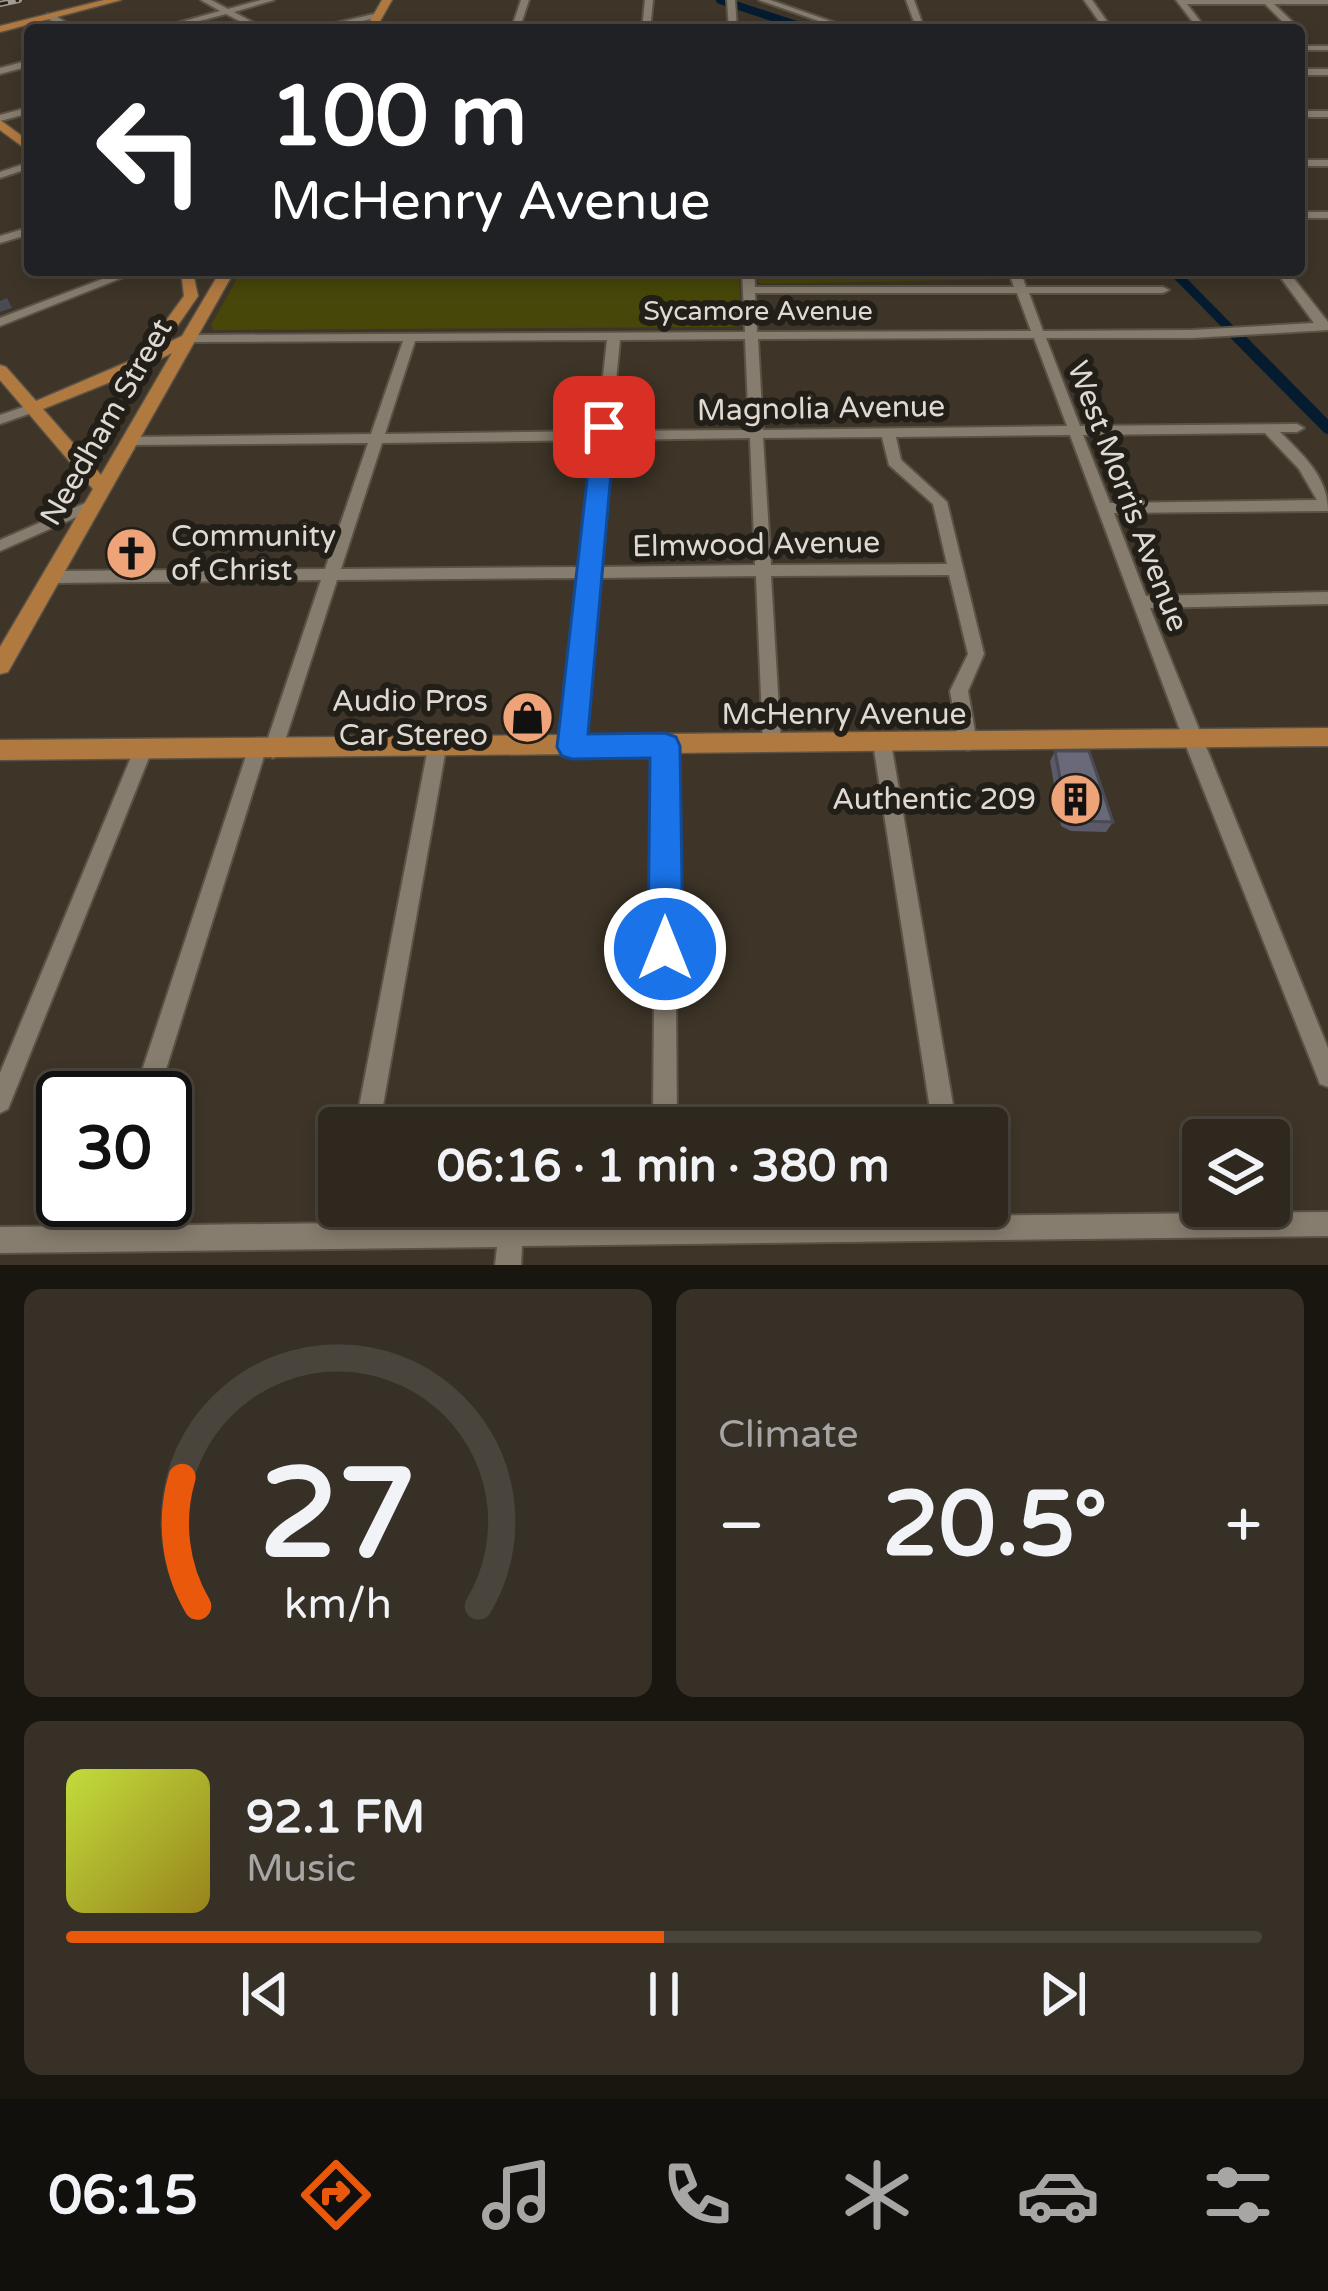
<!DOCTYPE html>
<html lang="en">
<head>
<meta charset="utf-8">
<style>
	:root { --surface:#2e281e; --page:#363027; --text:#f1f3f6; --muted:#a7a6a4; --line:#49443c; --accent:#ea580c }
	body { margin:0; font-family:"Varela Round",sans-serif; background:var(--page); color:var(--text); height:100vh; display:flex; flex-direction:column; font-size:45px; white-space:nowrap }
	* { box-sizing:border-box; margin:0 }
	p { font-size:39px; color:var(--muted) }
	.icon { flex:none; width:66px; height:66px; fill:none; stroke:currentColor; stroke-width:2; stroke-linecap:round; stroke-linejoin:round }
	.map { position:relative; height:1265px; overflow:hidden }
	.panel { display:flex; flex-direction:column; gap:24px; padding:24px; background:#191610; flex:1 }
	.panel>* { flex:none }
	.hud { position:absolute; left:24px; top:24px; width:1281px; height:252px; border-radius:12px; box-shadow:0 6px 18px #0003,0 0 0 3px var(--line); background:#202124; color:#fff; overflow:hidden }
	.tools { position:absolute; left:1182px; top:1119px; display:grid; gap:24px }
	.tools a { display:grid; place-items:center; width:108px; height:108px; border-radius:12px; background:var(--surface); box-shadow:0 6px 18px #0003,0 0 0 3px var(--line); font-size:60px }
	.speed { position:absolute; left:36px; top:1071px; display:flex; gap:24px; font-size:60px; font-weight:700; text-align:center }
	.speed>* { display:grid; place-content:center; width:156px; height:156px; border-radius:50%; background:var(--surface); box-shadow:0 6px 18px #0003,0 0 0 3px var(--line); line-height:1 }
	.speed .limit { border:6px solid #111; border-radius:18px; background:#fff; color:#111 }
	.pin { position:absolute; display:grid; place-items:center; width:102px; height:102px; color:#fff; margin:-51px; border-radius:24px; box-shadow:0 6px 18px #0006 }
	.me { position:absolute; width:132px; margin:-66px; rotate:0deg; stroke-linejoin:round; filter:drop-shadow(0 0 9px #0008) }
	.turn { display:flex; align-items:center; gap:42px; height:252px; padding:0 48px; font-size:54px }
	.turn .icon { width:156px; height:156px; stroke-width:2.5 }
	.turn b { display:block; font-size:84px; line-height:102px }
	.big { font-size:90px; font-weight:700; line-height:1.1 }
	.panel .tile { flex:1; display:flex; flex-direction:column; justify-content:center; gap:18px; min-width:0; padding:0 42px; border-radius:18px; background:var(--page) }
	.panel .dial { align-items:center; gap:0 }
	.dial svg { height:312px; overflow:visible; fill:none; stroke:var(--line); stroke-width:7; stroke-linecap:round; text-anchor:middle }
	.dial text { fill:var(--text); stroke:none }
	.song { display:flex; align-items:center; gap:36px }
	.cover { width:144px; height:144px; border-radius:18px; background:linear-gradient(135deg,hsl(70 70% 55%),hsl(50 70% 35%)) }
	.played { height:12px; border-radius:6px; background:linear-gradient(90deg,var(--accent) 50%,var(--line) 50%) }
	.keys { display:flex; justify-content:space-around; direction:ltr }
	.heat { display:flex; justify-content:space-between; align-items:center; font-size:66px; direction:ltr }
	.panel .tiles { flex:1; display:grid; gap:24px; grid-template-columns:1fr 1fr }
	.tile:last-child { grid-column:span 2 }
	.trip { position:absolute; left:318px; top:1107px; width:690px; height:120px; border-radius:12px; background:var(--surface); box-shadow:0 6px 18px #0003,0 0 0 3px var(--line); font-weight:700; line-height:120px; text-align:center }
	.tab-bar { display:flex; height:192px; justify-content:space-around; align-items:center; background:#12100c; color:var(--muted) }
	.tab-bar .icon { width:84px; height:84px }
	.tab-bar .current { color:var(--accent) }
	.tab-bar b { font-size:54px; color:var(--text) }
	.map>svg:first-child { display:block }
	.green { fill:#464708 }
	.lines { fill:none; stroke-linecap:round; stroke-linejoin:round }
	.canal-far2 { stroke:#041b30; stroke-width:8 }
	.canal-far1 { stroke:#041b30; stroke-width:9 }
	.canal { stroke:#041b30; stroke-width:12 }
	.minor-casing { stroke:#595246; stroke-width:4 }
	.major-casing { stroke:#595246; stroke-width:3 }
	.minor { fill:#877d6e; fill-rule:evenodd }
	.major { fill:#b07940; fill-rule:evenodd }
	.rail-casing { stroke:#a19a90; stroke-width:6 }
	.rail { stroke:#221e18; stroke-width:3; stroke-dasharray:8; stroke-linecap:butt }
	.wall { fill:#5b5a69 }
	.shaded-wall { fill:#4a4a55 }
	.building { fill:#6a697a; stroke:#4a4a55; stroke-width:3 }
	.route { fill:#1a73e8; stroke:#114b97; stroke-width:3 }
	.labels { text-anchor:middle; stroke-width:12; stroke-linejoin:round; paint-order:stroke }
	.far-street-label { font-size:27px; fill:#dfd9d1; stroke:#221e18 }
	.street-label { font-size:30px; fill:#dfd9d1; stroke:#221e18 }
	.poi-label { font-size:30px; fill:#dfd9d1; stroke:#221e18; text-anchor:end }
</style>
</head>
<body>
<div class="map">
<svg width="1328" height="1265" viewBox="0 0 1328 1265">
	<rect width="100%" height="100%" fill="#3e3528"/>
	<g class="green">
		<path d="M242,270H739L741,324L736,327L213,330L211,325Z"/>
		<path d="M757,270H1001L1005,279L763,284L758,282Z"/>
	</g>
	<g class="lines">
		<path class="canal-far2" d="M720,0L812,30"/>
		<path class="canal-far1" d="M1172,270L1237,336"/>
		<path class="canal" d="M1234,333L1328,428"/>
		<defs>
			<g id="minor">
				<path d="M201,0H211L228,9L261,0H274L234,12L267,30H257L226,14L165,30H152L220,11Z"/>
				<path d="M521,0H529L519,30H511Z"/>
				<path d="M645,0H653L650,30H642Z"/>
				<path d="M727,0H735L737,30H729Z"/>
				<path d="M759,0H770L856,30H844Z"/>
				<path d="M906,0H914L924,28L1103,27L1084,0H1092L1113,30H917Z"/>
				<path d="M1176,0H1328V4H1274L1299,28L1300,30L1299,31L1291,30L1265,4H1187L1207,30H1199Z"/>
				<path d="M378,13L381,17L321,30H306Z"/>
				<path d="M47,14H53L77,30H67L47,18Z"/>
				<rect x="1299" y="46" width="29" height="4"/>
				<path d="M30,60V66L0,74V68Z"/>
				<rect x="1299" y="69" width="29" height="6"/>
				<path d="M30,107V113L0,121V115Z"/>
				<rect x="1299" y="111" width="29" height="6"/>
				<rect x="1299" y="160" width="29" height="6"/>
				<path d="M30,162V168L0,178V172Z"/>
				<rect x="1299" y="212" width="29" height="6"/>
				<path d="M30,227V234L0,243V236Z"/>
				<path d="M126,270H142L0,326V318Z"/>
				<path d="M742,270H754L755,287H1014L1008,270H1020L1026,287H1163L1169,290L1163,293H1029L1043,331L1192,330L1314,323L1275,270H1287L1328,322V330L1192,338H1046L1080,426L1297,424L1304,428L1297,432H1280C1303,455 1328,477 1328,511L1114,513L1146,596L1328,592V604L1150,608L1328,1048V1087L1320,1084L1184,741L1070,435L896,437L901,460L947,502L984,654L968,691L977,743L974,748L968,750L962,748L959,743L950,691L968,654L949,575L771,576L781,744L778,749L772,751L766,749L763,744L756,576L597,578L581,747L578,752L572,755L566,752L563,747L581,578L337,580L282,750L279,755L273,758L265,753L157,1098H133L248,750L251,745L257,742L265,747L321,580L52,583L44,577L52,571L325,569L368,443L130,445L123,441L130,437L371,434L403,341L189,342L183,338L185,335L745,332ZM755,293H1017L1031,331L757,332ZM1034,338L1067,426L763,430L758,339ZM745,339L749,430L611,431L620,340ZM607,340L597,431L385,434L415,341ZM1265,433L1299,469L1317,500L1110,503L1083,435ZM882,437L889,465L933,504L947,564L771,565L763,438ZM750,438L755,565L598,567L610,440ZM596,440L583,567L341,569L382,443Z"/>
				<path d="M32,404L39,408L37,411L0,424V415Z"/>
				<path d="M92,500L99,505L97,508L0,551V540Z"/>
				<path d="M882,736L888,738L891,743L957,1128H933L873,743L876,738Z"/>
				<path d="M665,739L671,741L674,746L677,1128H653L656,746L659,741Z"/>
				<path d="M437,740L443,743L446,748L379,1128H355L428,748L431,743Z"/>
				<path d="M143,742L149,745L152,750L8,1109L0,1113V1073L134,750L137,745Z"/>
				<path d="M101,1200H125L117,1226L338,1223L341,1206H365L363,1223L653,1220V1206H677V1219L1328,1212V1236L522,1246L521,1265H495L497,1247L0,1253V1227L92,1226Z"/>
			</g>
			<g id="major">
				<path d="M104,0H121L0,32V26Z"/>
				<path d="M382,0H392L375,30H365Z"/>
				<path d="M0,120L30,142V152L0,130Z"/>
				<path d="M181,270L193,273L198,296L165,344L182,336L221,270H235L8,672L0,674V647L93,489L0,380V365L6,367L36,401L146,354L144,351L184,296ZM172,353L101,475L43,409L128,375Z"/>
				<path d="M1328,728V746L0,760V740Z"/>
			</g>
		</defs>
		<use href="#minor" class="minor-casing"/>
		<use href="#major" class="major-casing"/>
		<use href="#minor" class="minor"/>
		<use href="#major" class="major"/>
		<defs>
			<path id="rail" d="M0,4L19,0"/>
		</defs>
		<use href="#rail" class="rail-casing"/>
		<use href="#rail" class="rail"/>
	</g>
	<path class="wall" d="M1055,751L1113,822L1106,832L1071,831L1061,826L1050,761Z"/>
	<path class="shaded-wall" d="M7,298L12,308L0,312V301Z"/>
	<path class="building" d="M1055,751H1089L1113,822L1077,821L1067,816Z"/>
	<path class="route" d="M604,420L615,427L588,734L665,733L676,737L680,746L683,949L678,961L665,966L653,961L648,949L650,758L572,759L562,756L557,747L593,427Z"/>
	<defs>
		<symbol id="church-disc" viewBox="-11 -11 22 22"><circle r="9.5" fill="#efa378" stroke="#221e18"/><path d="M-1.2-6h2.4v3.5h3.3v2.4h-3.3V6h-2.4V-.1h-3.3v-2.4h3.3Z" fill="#111"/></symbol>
		<symbol id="shop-disc" viewBox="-11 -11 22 22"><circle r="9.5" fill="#efa378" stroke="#221e18"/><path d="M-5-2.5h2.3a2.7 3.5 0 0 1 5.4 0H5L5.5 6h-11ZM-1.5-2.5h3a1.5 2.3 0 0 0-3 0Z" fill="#111"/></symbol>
		<symbol id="building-disc" viewBox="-11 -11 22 22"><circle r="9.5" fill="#efa378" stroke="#221e18"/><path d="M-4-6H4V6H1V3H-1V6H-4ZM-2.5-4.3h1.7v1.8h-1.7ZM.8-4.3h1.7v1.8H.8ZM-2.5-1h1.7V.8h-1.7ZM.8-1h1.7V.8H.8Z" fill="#111"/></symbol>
	</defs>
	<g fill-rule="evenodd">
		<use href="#church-disc" x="102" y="524" width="59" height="59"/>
		<use href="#shop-disc" x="498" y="688" width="59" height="59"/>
		<use href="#building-disc" x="1046" y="770" width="59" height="59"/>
	</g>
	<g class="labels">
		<g class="far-street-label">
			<text x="758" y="320">Sycamore Avenue</text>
		</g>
		<g class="street-label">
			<text transform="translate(821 408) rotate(-1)" y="10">Magnolia Avenue</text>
			<text transform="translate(106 422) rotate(-60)" y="10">Needham Street</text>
			<text transform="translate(1128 496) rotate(69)" y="10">West Morris Avenue</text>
			<text transform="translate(756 544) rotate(-1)" y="10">Elmwood Avenue</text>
			<text x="844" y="724">McHenry Avenue</text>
		</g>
		<g class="poi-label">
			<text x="171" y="546" text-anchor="start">Community<tspan x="171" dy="34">of Christ</tspan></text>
			<text x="488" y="711">Audio Pros<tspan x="488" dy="34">Car Stereo</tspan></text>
			<text x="1036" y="809">Authentic 209</text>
		</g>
	</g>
</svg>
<div class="tools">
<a><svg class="icon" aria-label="layers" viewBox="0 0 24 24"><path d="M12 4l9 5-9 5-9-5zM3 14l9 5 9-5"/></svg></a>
</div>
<div class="speed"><div class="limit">30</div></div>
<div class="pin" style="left:604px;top:427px;background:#d93025"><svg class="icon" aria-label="arrive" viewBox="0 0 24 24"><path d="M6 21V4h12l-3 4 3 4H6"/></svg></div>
<svg class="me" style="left:665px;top:949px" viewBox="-20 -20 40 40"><circle r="17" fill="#1a73e8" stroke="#fff" stroke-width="3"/><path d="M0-11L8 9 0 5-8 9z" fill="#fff"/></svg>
<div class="trip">06:16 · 1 min · 380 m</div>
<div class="hud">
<div class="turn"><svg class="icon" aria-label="left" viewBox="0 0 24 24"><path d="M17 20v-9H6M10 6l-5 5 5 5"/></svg><div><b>100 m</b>McHenry Avenue</div></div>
</div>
</div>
<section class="panel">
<div class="tiles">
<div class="tile dial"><svg viewBox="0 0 100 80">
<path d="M14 69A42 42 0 1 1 86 69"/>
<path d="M14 69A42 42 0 0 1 10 36" stroke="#ea580c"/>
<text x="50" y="56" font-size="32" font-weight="700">27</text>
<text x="50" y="72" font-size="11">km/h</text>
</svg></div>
<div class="tile"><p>Climate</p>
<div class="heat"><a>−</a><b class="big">20.5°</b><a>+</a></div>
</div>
<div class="tile">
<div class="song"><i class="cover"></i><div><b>92.1 FM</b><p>Music</p></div></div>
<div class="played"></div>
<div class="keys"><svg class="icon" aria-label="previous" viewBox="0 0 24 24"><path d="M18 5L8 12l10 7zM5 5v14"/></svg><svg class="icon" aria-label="pause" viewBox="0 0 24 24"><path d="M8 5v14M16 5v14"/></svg><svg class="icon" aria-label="next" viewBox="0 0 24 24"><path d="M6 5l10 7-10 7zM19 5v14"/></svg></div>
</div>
</div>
</section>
<nav class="tab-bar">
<b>06:15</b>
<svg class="icon current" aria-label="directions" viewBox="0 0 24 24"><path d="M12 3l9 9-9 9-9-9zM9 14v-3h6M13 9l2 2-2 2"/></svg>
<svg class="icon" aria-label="music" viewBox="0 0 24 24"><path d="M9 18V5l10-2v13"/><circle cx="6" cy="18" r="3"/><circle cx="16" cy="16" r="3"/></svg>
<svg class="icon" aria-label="phone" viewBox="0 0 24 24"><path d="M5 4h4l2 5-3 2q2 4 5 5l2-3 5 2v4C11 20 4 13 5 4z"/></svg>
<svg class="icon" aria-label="climate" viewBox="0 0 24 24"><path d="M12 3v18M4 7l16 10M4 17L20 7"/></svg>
<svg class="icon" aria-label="car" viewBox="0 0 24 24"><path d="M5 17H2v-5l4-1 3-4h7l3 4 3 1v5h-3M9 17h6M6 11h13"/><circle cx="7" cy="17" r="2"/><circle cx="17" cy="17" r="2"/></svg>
<svg class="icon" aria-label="filters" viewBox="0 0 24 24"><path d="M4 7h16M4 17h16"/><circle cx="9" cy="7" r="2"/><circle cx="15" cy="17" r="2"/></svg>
</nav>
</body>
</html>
